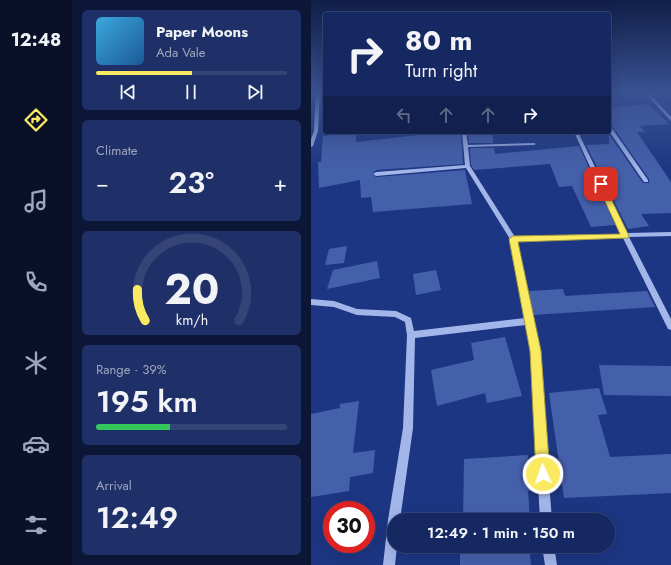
<!DOCTYPE html>
<html lang="en">
<head>
<meta charset="utf-8">
<style>
	:root { --surface:#162862; --page:#1f3068; --text:#f1f3f6; --muted:#9ea6be; --line:#354477; --accent:#f9ea62 }
	body { margin:0; font-family:Jost,sans-serif; background:var(--page); color:var(--text); height:100vh; display:flex; flex-direction:column; font-size:15px; white-space:nowrap }
	* { box-sizing:border-box; margin:0 }
	p { font-size:13px; color:var(--muted) }
	.icon { flex:none; width:22px; height:22px; fill:none; stroke:currentColor; stroke-width:2; stroke-linecap:round; stroke-linejoin:round }
	.map { position:relative; flex:1; overflow:hidden }
	.sheet { display:flex; flex-direction:column; gap:10px; padding:10px; background:#0c1636; width:239px }
	.sheet>* { flex:none }
	.guide { position:absolute; left:12px; top:12px; width:288px; height:122px; border-radius:4px; box-shadow:0 4px 16px #0002,0 0 0 1px var(--line); background:#162862; color:var(--text); overflow:hidden }
	.speed { position:absolute; left:12px; top:501px; display:flex; gap:8px; font-size:20px; font-weight:700; text-align:center }
	.speed>* { display:grid; place-content:center; width:52px; height:52px; border-radius:50%; background:var(--surface); box-shadow:0 4px 16px #0002,0 0 0 1px var(--line); line-height:1 }
	.speed .limit { border:6px solid #d22; background:#fff; color:#111 }
	.pin { position:absolute; display:grid; place-items:center; width:34px; height:34px; color:#fff; margin:-17px; border-radius:8px; box-shadow:0 2px 6px #0006 }
	.me { position:absolute; width:44px; margin:-22px; rotate:357deg; stroke-linejoin:round; filter:drop-shadow(0 0 3px #0008) }
	.turn { display:flex; align-items:center; gap:14px; height:84px; padding:0 16px; font-size:18px }
	.turn .icon { width:52px; height:52px; stroke-width:2.5 }
	.turn b { display:block; font-size:28px; line-height:34px }
	.lanes { display:flex; align-items:center; height:38px; padding:0 16px; background:#0003; justify-content:center; gap:20px; direction:ltr }
	.lanes .off { opacity:.35 }
	.big { font-size:30px; font-weight:600; line-height:1.1 }
	.sheet .tile { flex:1; display:flex; flex-direction:column; justify-content:center; gap:6px; min-width:0; padding:0 14px; border-radius:6px; background:var(--page) }
	.sheet .dial { align-items:center; gap:0 }
	.dial svg { height:104px; overflow:visible; fill:none; stroke:var(--line); stroke-width:7; stroke-linecap:round; text-anchor:middle }
	.dial text { fill:var(--text); stroke:none }
	.song { display:flex; align-items:center; gap:12px }
	.cover { width:48px; height:48px; border-radius:6px; background:linear-gradient(135deg,hsl(200 70% 55%),hsl(210 70% 35%)) }
	.played { height:4px; border-radius:2px; background:linear-gradient(90deg,var(--accent) 50%,var(--line) 50%) }
	.keys { display:flex; justify-content:space-around; direction:ltr }
	.heat { display:flex; justify-content:space-between; align-items:center; font-size:22px; direction:ltr }
	.charge { height:6px; border-radius:3px; background:linear-gradient(90deg,#34c759 39%,var(--line) 0) }
	.trip { position:absolute; left:76px; top:513px; width:228px; height:40px; border-radius:20px; background:var(--surface); box-shadow:0 4px 16px #0002,0 0 0 1px var(--line); font-weight:600; line-height:40px; text-align:center }
	main { display:flex; flex:1; min-height:0 }
	.tabs { display:flex; flex-direction:column; width:72px; justify-content:space-around; align-items:center; background:#091027; color:var(--muted) }
	.tabs .icon { width:28px; height:28px }
	.tabs .current { color:var(--accent) }
	.tabs b { font-size:18px; color:var(--text) }
	.map>svg:first-child { display:block }
	.building { fill:#4560ab }
	.lines { fill:none; stroke-linecap:round; stroke-linejoin:round }
	.minor { fill:#a3b6ea; fill-rule:evenodd }
	.route { fill:#f9ea62; stroke:#a29840 }
</style>
</head>
<body>
<main>
<nav class="tabs">
<b>12:48</b>
<svg class="icon current" aria-label="directions" viewBox="0 0 24 24"><path d="M12 3l9 9-9 9-9-9zM9 14v-3h6M13 9l2 2-2 2"/></svg>
<svg class="icon" aria-label="music" viewBox="0 0 24 24"><path d="M9 18V5l10-2v13"/><circle cx="6" cy="18" r="3"/><circle cx="16" cy="16" r="3"/></svg>
<svg class="icon" aria-label="phone" viewBox="0 0 24 24"><path d="M5 4h4l2 5-3 2q2 4 5 5l2-3 5 2v4C11 20 4 13 5 4z"/></svg>
<svg class="icon" aria-label="climate" viewBox="0 0 24 24"><path d="M12 3v18M4 7l16 10M4 17L20 7"/></svg>
<svg class="icon" aria-label="car" viewBox="0 0 24 24"><path d="M5 17H2v-5l4-1 3-4h7l3 4 3 1v5h-3M9 17h6M6 11h13"/><circle cx="7" cy="17" r="2"/><circle cx="17" cy="17" r="2"/></svg>
<svg class="icon" aria-label="filters" viewBox="0 0 24 24"><path d="M4 7h16M4 17h16"/><circle cx="9" cy="7" r="2"/><circle cx="15" cy="17" r="2"/></svg>
</nav>
<section class="sheet">
<div class="tile">
<div class="song"><i class="cover"></i><div><b>Paper Moons</b><p>Ada Vale</p></div></div>
<div class="played"></div>
<div class="keys"><svg class="icon" aria-label="previous" viewBox="0 0 24 24"><path d="M18 5L8 12l10 7zM5 5v14"/></svg><svg class="icon" aria-label="pause" viewBox="0 0 24 24"><path d="M8 5v14M16 5v14"/></svg><svg class="icon" aria-label="next" viewBox="0 0 24 24"><path d="M6 5l10 7-10 7zM19 5v14"/></svg></div>
</div>
<div class="tile"><p>Climate</p>
<div class="heat"><a>−</a><b class="big">23°</b><a>+</a></div>
</div>
<div class="tile dial"><svg viewBox="0 0 100 80">
<path d="M14 69A42 42 0 1 1 86 69"/>
<path d="M14 69A42 42 0 0 1 8 45" stroke="#f9ea62"/>
<text x="50" y="56" font-size="32" font-weight="700">20</text>
<text x="50" y="72" font-size="11">km/h</text>
</svg></div>
<div class="tile"><p>Range · 39%</p><b class="big">195 km</b><div class="charge"></div></div>
<div class="tile"><p>Arrival</p><b class="big">12:49</b></div>
</section>
<div class="map">
<svg width="360" height="565" viewBox="0 0 360 565">
	<rect width="100%" height="100%" fill="#1d3683"/>
	<g class="building">
		<path d="M337,104L358,124L329,126L334,132H326L360,182V213L330,214L338,226L317,229L275,145L298,144V136H299L332,183H338V179L298,121V108Z"/>
		<path d="M135,132V135L150,134L152,164L65,170L61,174L65,177L154,170L161,204L62,212L60,197L50,198L49,180L8,188L7,162H10L12,136L45,133V142Z"/>
		<path d="M157,134H182V143H158Z"/>
		<path d="M268,146L304,225L280,227L261,186L248,187L239,164L163,170L160,165L159,148H183L184,154Z"/>
		<path d="M36,246L33,263L14,265L18,249Z"/>
		<path d="M66,261L69,278L16,289L22,270Z"/>
		<path d="M125,270L130,290L105,295L102,274Z"/>
		<path d="M252,289L254,296L336,291L344,307L222,315L218,291Z"/>
		<path d="M194,337L211,396L176,403L174,393L126,406L120,370L163,360L160,343Z"/>
		<path d="M288,365L360,366V396L293,395Z"/>
		<path d="M288,388L296,414L287,415L299,457L360,454V493L253,498L238,393Z"/>
		<path d="M48,401L42,453L64,450L62,473L39,477L38,491L0,497V414L29,408V404Z"/>
		<path d="M217,455L221,490L217,491L219,520H152L153,459Z"/>
		<path d="M192,546H218L220,565H149V550Z"/>
	</g>
	<g class="lines">
		<g class="minor">
			<path d="M5,92H9L7,131L2,146L0,147V139L3,131Z"/>
			<path d="M333,92H337L360,117V121Z"/>
			<path d="M298,127H300L337,180V182H333L298,131Z"/>
			<path d="M151,132H155L157,145L223,143L225,144L223,145L157,147L159,166L204,237L310,234L263,132H267L316,233L360,232V236L318,237L360,319V330L357,329L312,238L206,241L228,351L241,520H229L220,351L215,325L104,338L102,428L89,520H83V546H86L84,565H72L77,520L92,428L96,335L94,322L84,317L46,315L23,307L0,305V299L23,301L46,309L85,311L100,318L103,331L214,318L199,239L155,168L65,176L62,174L65,172L154,165Z"/>
			<path d="M231,546H243L246,565H234Z"/>
		</g>
	</g>
	<linearGradient id="sky" x2="0" y2="1"><stop stop-color="#101e48"/><stop offset="0.54" stop-color="#3a5293"/><stop offset="1" stop-color="#3a5293" stop-opacity="0"/></linearGradient>
	<rect width="360" height="171" fill="url(#sky)"/>
	<path class="route" d="M290,182L293,184L318,236L317,238L207,242L230,351L239,474L237,479L232,481L227,479L225,474L219,351L198,239L202,236L309,234L286,184Z"/>
</svg>
<div class="speed"><div class="limit">30</div></div>
<div class="pin" style="left:290px;top:184px;background:#d93025"><svg class="icon" aria-label="arrive" viewBox="0 0 24 24"><path d="M6 21V4h12l-3 4 3 4H6"/></svg></div>
<svg class="me" style="left:232px;top:474px" viewBox="-20 -20 40 40"><circle r="17" fill="#f9ea62" stroke="#fff" stroke-width="3"/><path d="M0-11L8 9 0 5-8 9z" fill="#fff"/></svg>
<div class="trip">12:49 · 1 min · 150 m</div>
<div class="guide">
<div class="turn"><svg class="icon" aria-label="right" viewBox="0 0 24 24"><path d="M7 20v-9h11M14 6l5 5-5 5"/></svg><div><b>80 m</b>Turn right</div></div>
<div class="lanes"><svg class="icon off" aria-label="left" viewBox="0 0 24 24"><path d="M17 20v-9H6M10 6l-5 5 5 5"/></svg><svg class="icon off" aria-label="ahead" viewBox="0 0 24 24"><path d="M12 20V5M6 11l6-6 6 6"/></svg><svg class="icon off" aria-label="ahead" viewBox="0 0 24 24"><path d="M12 20V5M6 11l6-6 6 6"/></svg><svg class="icon" aria-label="right" viewBox="0 0 24 24"><path d="M7 20v-9h11M14 6l5 5-5 5"/></svg></div>
</div>
</div>
</main>
</body>
</html>
